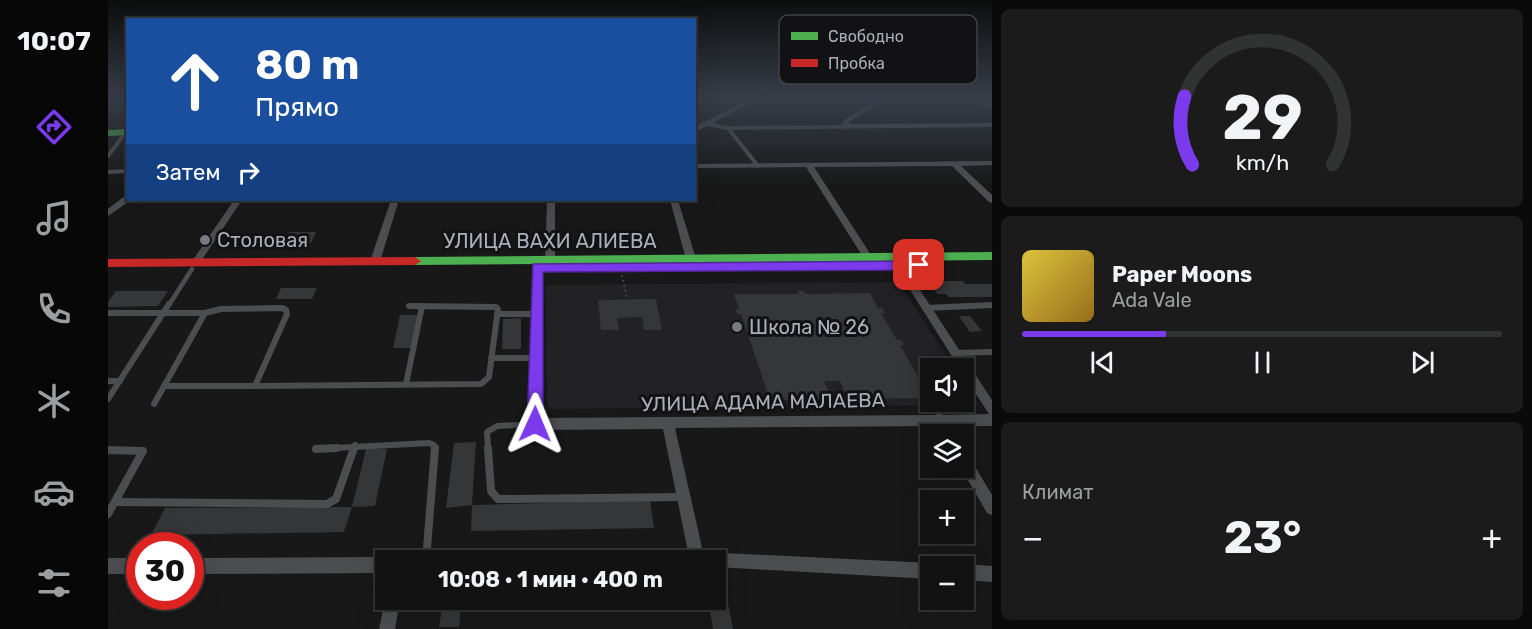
<!DOCTYPE html>
<html lang="ru">
<head>
<meta charset="utf-8">
<style>
	:root { --surface:#121212; --page:#1b1b1b; --text:#f1f3f6; --muted:#9c9e9f; --line:#313232; --accent:#7c3aed }
	body { margin:0; font-family:Rubik,sans-serif; background:var(--page); color:var(--text); height:100vh; display:flex; flex-direction:column; font-size:22px; white-space:nowrap }
	* { box-sizing:border-box; margin:0 }
	p { font-size:20px; color:var(--muted) }
	.icon { flex:none; width:33px; height:33px; fill:none; stroke:currentColor; stroke-width:2; stroke-linecap:round; stroke-linejoin:round }
	.map { position:relative; flex:1; overflow:hidden }
	.details { display:flex; flex-direction:column; gap:9px; padding:9px; background:#0a0a0a; width:540px }
	.details>* { flex:none }
	.banner { position:absolute; left:18px; top:18px; width:570px; height:183px; border-radius:0px; box-shadow:0 6px 24px #0002,0 0 0 2px var(--line); background:#1a4fa0; color:#fff; overflow:hidden }
	.controls { position:absolute; left:812px; top:358px; display:grid; gap:12px }
	.controls a { display:grid; place-items:center; width:54px; height:54px; border-radius:0px; background:var(--surface); box-shadow:0 6px 24px #0002,0 0 0 2px var(--line); font-size:30px }
	.speed { position:absolute; left:18px; top:532px; display:flex; gap:12px; font-size:30px; font-weight:700; text-align:center }
	.speed>* { display:grid; place-content:center; width:78px; height:78px; border-radius:50%; background:var(--surface); box-shadow:0 6px 24px #0002,0 0 0 2px var(--line); line-height:1 }
	.speed .limit { border:9px solid #d22; background:#fff; color:#111 }
	.pin { position:absolute; display:grid; place-items:center; width:51px; height:51px; color:#fff; margin:-26px; border-radius:12px; box-shadow:0 3px 9px #0006 }
	.me { position:absolute; width:66px; margin:-33px; rotate:1deg; stroke-linejoin:round; filter:drop-shadow(0 0 4px #0008) }
	.turn { display:flex; align-items:center; gap:21px; height:126px; padding:0 30px; font-size:27px }
	.turn .icon { width:78px; height:78px; stroke-width:2.5 }
	.turn b { display:block; font-size:42px; line-height:51px }
	.then { display:flex; align-items:center; height:57px; padding:0 30px; background:#0003; gap:12px; font-size:22px }
	.big { font-size:45px; font-weight:700; line-height:1.1 }
	.details .widget { flex:1; display:flex; flex-direction:column; justify-content:center; gap:9px; min-width:0; padding:0 21px; border-radius:9px; background:var(--page) }
	.details .dial { align-items:center; gap:0 }
	.dial svg { height:156px; overflow:visible; fill:none; stroke:var(--line); stroke-width:7; stroke-linecap:round; text-anchor:middle }
	.dial text { fill:var(--text); stroke:none }
	.song { display:flex; align-items:center; gap:18px }
	.cover { width:72px; height:72px; border-radius:9px; background:linear-gradient(135deg,hsl(50 70% 55%),hsl(40 70% 35%)) }
	.played { height:6px; border-radius:3px; background:linear-gradient(90deg,var(--accent) 30%,var(--line) 30%) }
	.keys { display:flex; justify-content:space-around; direction:ltr }
	.heat { display:flex; justify-content:space-between; align-items:center; font-size:33px; direction:ltr }
	.trip { position:absolute; left:267px; top:550px; width:351px; height:60px; border-radius:0px; background:var(--surface); box-shadow:0 6px 24px #0002,0 0 0 2px var(--line); font-weight:700; line-height:60px; text-align:center }
	main { display:flex; flex:1; min-height:0 }
	.dock { display:flex; flex-direction:column; width:108px; justify-content:space-around; align-items:center; background:#070707; color:var(--muted) }
	.dock .icon { width:42px; height:42px }
	.dock .current { color:var(--accent) }
	.dock b { font-size:27px; color:var(--text) }
	.map>svg:first-child { display:block }
	.built { fill:#222225 }
	.building { fill:#353638 }
	.lines { fill:none; stroke-linecap:round; stroke-linejoin:round }
	.path { stroke:#4e4f53; stroke-width:1.5; stroke-dasharray:2 3; stroke-linecap:butt }
	.lane-far3 { stroke:#4c4d51; stroke-width:4 }
	.lane-far2 { stroke:#4c4d51; stroke-width:4.5 }
	.lane-far1 { stroke:#4c4d51; stroke-width:6 }
	.lane { stroke:#4c4d51; stroke-width:8 }
	.street { fill:#4c4d51; fill-rule:evenodd }
	.fast { fill:#4caf50; fill-rule:evenodd }
	.jam { fill:#c62828; fill-rule:evenodd }
	.route { fill:#7c3aed; stroke:#51269a; stroke-width:1.5 }
	.poi-dot { fill:#767a81; stroke:#121214; stroke-width:2 }
	.labels { text-anchor:middle; stroke-width:6; stroke-linejoin:round; paint-order:stroke }
	.poi-label { font-size:20px; fill:#a9afb9; stroke:#121214; text-anchor:start }
	.street-label { font-size:20px; fill:#a9afb9; stroke:#121214 }
	.key { fill:#121214; stroke:#3f4146; stroke-width:1.5 }
	.key-label { font-size:16px; fill:#a9afb9 }
</style>
</head>
<body>
<main>
<nav class="dock">
<b>10:07</b>
<svg class="icon current" aria-label="directions" viewBox="0 0 24 24"><path d="M12 3l9 9-9 9-9-9zM9 14v-3h6M13 9l2 2-2 2"/></svg>
<svg class="icon" aria-label="music" viewBox="0 0 24 24"><path d="M9 18V5l10-2v13"/><circle cx="6" cy="18" r="3"/><circle cx="16" cy="16" r="3"/></svg>
<svg class="icon" aria-label="phone" viewBox="0 0 24 24"><path d="M5 4h4l2 5-3 2q2 4 5 5l2-3 5 2v4C11 20 4 13 5 4z"/></svg>
<svg class="icon" aria-label="climate" viewBox="0 0 24 24"><path d="M12 3v18M4 7l16 10M4 17L20 7"/></svg>
<svg class="icon" aria-label="car" viewBox="0 0 24 24"><path d="M5 17H2v-5l4-1 3-4h7l3 4 3 1v5h-3M9 17h6M6 11h13"/><circle cx="7" cy="17" r="2"/><circle cx="17" cy="17" r="2"/></svg>
<svg class="icon" aria-label="filters" viewBox="0 0 24 24"><path d="M4 7h16M4 17h16"/><circle cx="9" cy="7" r="2"/><circle cx="15" cy="17" r="2"/></svg>
</nav>
<div class="map">
<svg width="884" height="629" viewBox="0 0 884 629">
	<rect width="100%" height="100%" fill="#181818"/>
	<path class="built" d="M790,282L847,369H822V402H855V382L870,405L439,409L438,285Z"/>
	<g class="building">
		<path d="M181,232H208L203,243H175Z"/>
		<path d="M820,281H855L857,284H884V297H841L838,294H829Z"/>
		<path d="M173,288H209L204,299H168Z"/>
		<path d="M8,291H60L50,306L0,307V302Z"/>
		<path d="M690,291H696L697,294L762,293L770,308H774L777,313H773L789,340H793L796,345H792L822,398L740,399L732,381H716L724,399L690,400L691,404H684L682,400H662L633,314H629L627,309H631L626,294H691Z"/>
		<path d="M548,299L554,330H536L534,317L509,318L511,330H493L490,300Z"/>
		<path d="M292,315H311L304,348H285Z"/>
		<path d="M851,316H862L874,331L862,332Z"/>
		<path d="M413,318V349H394L395,319Z"/>
		<path d="M368,442L364,505L542,500L546,528L363,531L364,505L338,508L346,443Z"/>
		<path d="M258,449H279L267,506L244,507Z"/>
		<path d="M244,507L236,532L43,535L57,508Z"/>
		<path d="M619,599L625,629H605L600,600Z"/>
		<path d="M334,607H353L351,627H331Z"/>
	</g>
	<g class="lines">
		<g class="path">
			<path d="M811,266L815,272"/>
			<path d="M513,270L519,299"/>
		</g>
		<g class="lane-far3">
			<path d="M620,128L650,166"/>
			<path d="M0,156L18,132"/>
		</g>
		<g class="lane-far2">
			<path d="M61,305L84,269"/>
			<path d="M877,305H884"/>
		</g>
		<g class="lane-far1">
			<path d="M817,308L884,305"/>
			<path d="M0,313H97"/>
			<path d="M389,314H429"/>
			<path d="M847,353L884,352"/>
			<path d="M383,358H428"/>
			<path d="M0,381H12"/>
			<path d="M298,384L314,306"/>
			<path d="M56,386H147"/>
			<path d="M0,399L61,304"/>
			<path d="M46,404L97,313L113,309L174,308L178,310L179,314L147,386L373,384L381,377L390,309L388,307L301,306"/>
			<path d="M208,449L321,443L326,445L327,449"/>
			<path d="M245,449L247,445"/>
			<path d="M380,449L379,432L389,426L427,424"/>
		</g>
		<g class="lane">
			<path d="M380,448L383,491L390,499L574,497"/>
			<path d="M208,449L229,448"/>
			<path d="M0,450L35,451L0,514"/>
			<path d="M7,502L219,504L228,499L246,448"/>
			<path d="M318,561L327,448"/>
		</g>
		<g class="street">
			<path d="M645,97H654L605,123L620,126L734,125L736,120L772,97H781L741,122V124L884,123V127L620,130L599,126L586,132V127Z"/>
			<path d="M849,97H861L884,104V108Z"/>
			<path d="M884,161V165L853,166L884,195V203L881,202L844,166L706,167L765,258L760,261L757,260L698,167L586,168V164Z"/>
			<path d="M20,169V173L0,174V170Z"/>
			<path d="M17,196H20V200H23L0,216V209Z"/>
			<path d="M126,200H134L91,264H85L83,262L85,260Z"/>
			<path d="M283,200H291L272,261L267,264L262,261Z"/>
			<path d="M439,200H447V260L442,263L437,260Z"/>
			<path d="M562,200H570L588,259L586,261H580L578,259Z"/>
			<path d="M792,263L795,264L884,400V426H842L847,435H834L829,426L567,428L595,552L822,563L828,567H822V579L608,567V561H481L483,556L488,554L580,552L555,429L427,430L423,428L421,424L424,267L426,265L429,264L434,267L433,418L827,415L831,413L835,415L881,414L855,374V369H852L787,266Z"/>
			<path d="M855,453L860,455L884,495V515L879,513L853,468H855Z"/>
			<path d="M278,557L284,561H278V573L82,574V558Z"/>
			<rect x="0" y="558" width="32" height="16"/>
			<path d="M855,564L884,566V582L855,580V567H850Z"/>
			<path d="M278,597V600H292L287,629H271Z"/>
		</g>
		<g class="fast">
			<path d="M20,129V135L0,136V130Z"/>
			<path d="M884,252V260L307,265L301,261L307,257Z"/>
		</g>
		<path class="jam" d="M307,257L313,261L307,265L0,267V259Z"/>
	</g>
	<linearGradient id="sky" x2="0" y2="1"><stop stop-color="#0d0d0d"/><stop offset="0.52" stop-color="#373d48"/><stop offset="1" stop-color="#373d48" stop-opacity="0"/></linearGradient>
	<rect width="884" height="186" fill="url(#sky)"/>
	<path class="route" d="M811,261L817,265L811,270L435,272V424L433,429L427,431L421,429L419,424L425,264Z"/>
	<g class="poi-dot">
		<circle cx="97" cy="240" r="6"/>
		<circle cx="629" cy="327" r="6"/>
	</g>
	<g class="labels">
		<g class="poi-label">
			<text x="109" y="247">Столовая</text>
			<text x="641" y="334">Школа № 26</text>
		</g>
		<g class="street-label">
			<text x="442" y="248">УЛИЦА ВАХИ АЛИЕВА</text>
			<text transform="translate(655 402) rotate(-1)" y="7">УЛИЦА АДАМА МАЛАЕВА</text>
		</g>
	</g>
	<rect x="671" y="15" width="198" height="69" rx="9" class="key"/>
	<rect x="683" y="32" width="27" height="8" fill="#4caf50"/>
	<rect x="683" y="59" width="27" height="8" fill="#c62828"/>
	<g class="key-label">
		<text x="720" y="42">Свободно</text>
		<text x="720" y="69">Пробка</text>
	</g>
</svg>
<div class="controls">
<a><svg class="icon" aria-label="sound" viewBox="0 0 24 24"><path d="M4 9h4l5-4v14l-5-4H4zM17 9q2 3 0 6"/></svg></a>
<a><svg class="icon" aria-label="layers" viewBox="0 0 24 24"><path d="M12 4l9 5-9 5-9-5zM3 14l9 5 9-5"/></svg></a>
<a>+</a>
<a>−</a>
</div>
<div class="speed"><div class="limit">30</div></div>
<div class="pin" style="left:811px;top:265px;background:#d93025"><svg class="icon" aria-label="arrive" viewBox="0 0 24 24"><path d="M6 21V4h12l-3 4 3 4H6"/></svg></div>
<svg class="me" style="left:427px;top:424px" viewBox="-20 -20 40 40"><path d="M0-17L14 15 0 8-14 15z" fill="#7c3aed" stroke="#fff" stroke-width="4"/></svg>
<div class="trip">10:08 · 1 мин · 400 m</div>
<div class="banner">
<div class="turn"><svg class="icon" aria-label="ahead" viewBox="0 0 24 24"><path d="M12 20V5M6 11l6-6 6 6"/></svg><div><b>80 m</b>Прямо</div></div>
<div class="then">Затем<svg class="icon" aria-label="right" viewBox="0 0 24 24"><path d="M7 20v-9h11M14 6l5 5-5 5"/></svg></div>
</div>
</div>
<section class="details">
<div class="widget dial"><svg viewBox="0 0 100 80">
<path d="M14 69A42 42 0 1 1 86 69"/>
<path d="M14 69A42 42 0 0 1 10 34" stroke="#7c3aed"/>
<text x="50" y="56" font-size="32" font-weight="700">29</text>
<text x="50" y="72" font-size="11">km/h</text>
</svg></div>
<div class="widget">
<div class="song"><i class="cover"></i><div><b>Paper Moons</b><p>Ada Vale</p></div></div>
<div class="played"></div>
<div class="keys"><svg class="icon" aria-label="previous" viewBox="0 0 24 24"><path d="M18 5L8 12l10 7zM5 5v14"/></svg><svg class="icon" aria-label="pause" viewBox="0 0 24 24"><path d="M8 5v14M16 5v14"/></svg><svg class="icon" aria-label="next" viewBox="0 0 24 24"><path d="M6 5l10 7-10 7zM19 5v14"/></svg></div>
</div>
<div class="widget"><p>Климат</p>
<div class="heat"><a>−</a><b class="big">23°</b><a>+</a></div>
</div>
</section>
</main>
</body>
</html>
